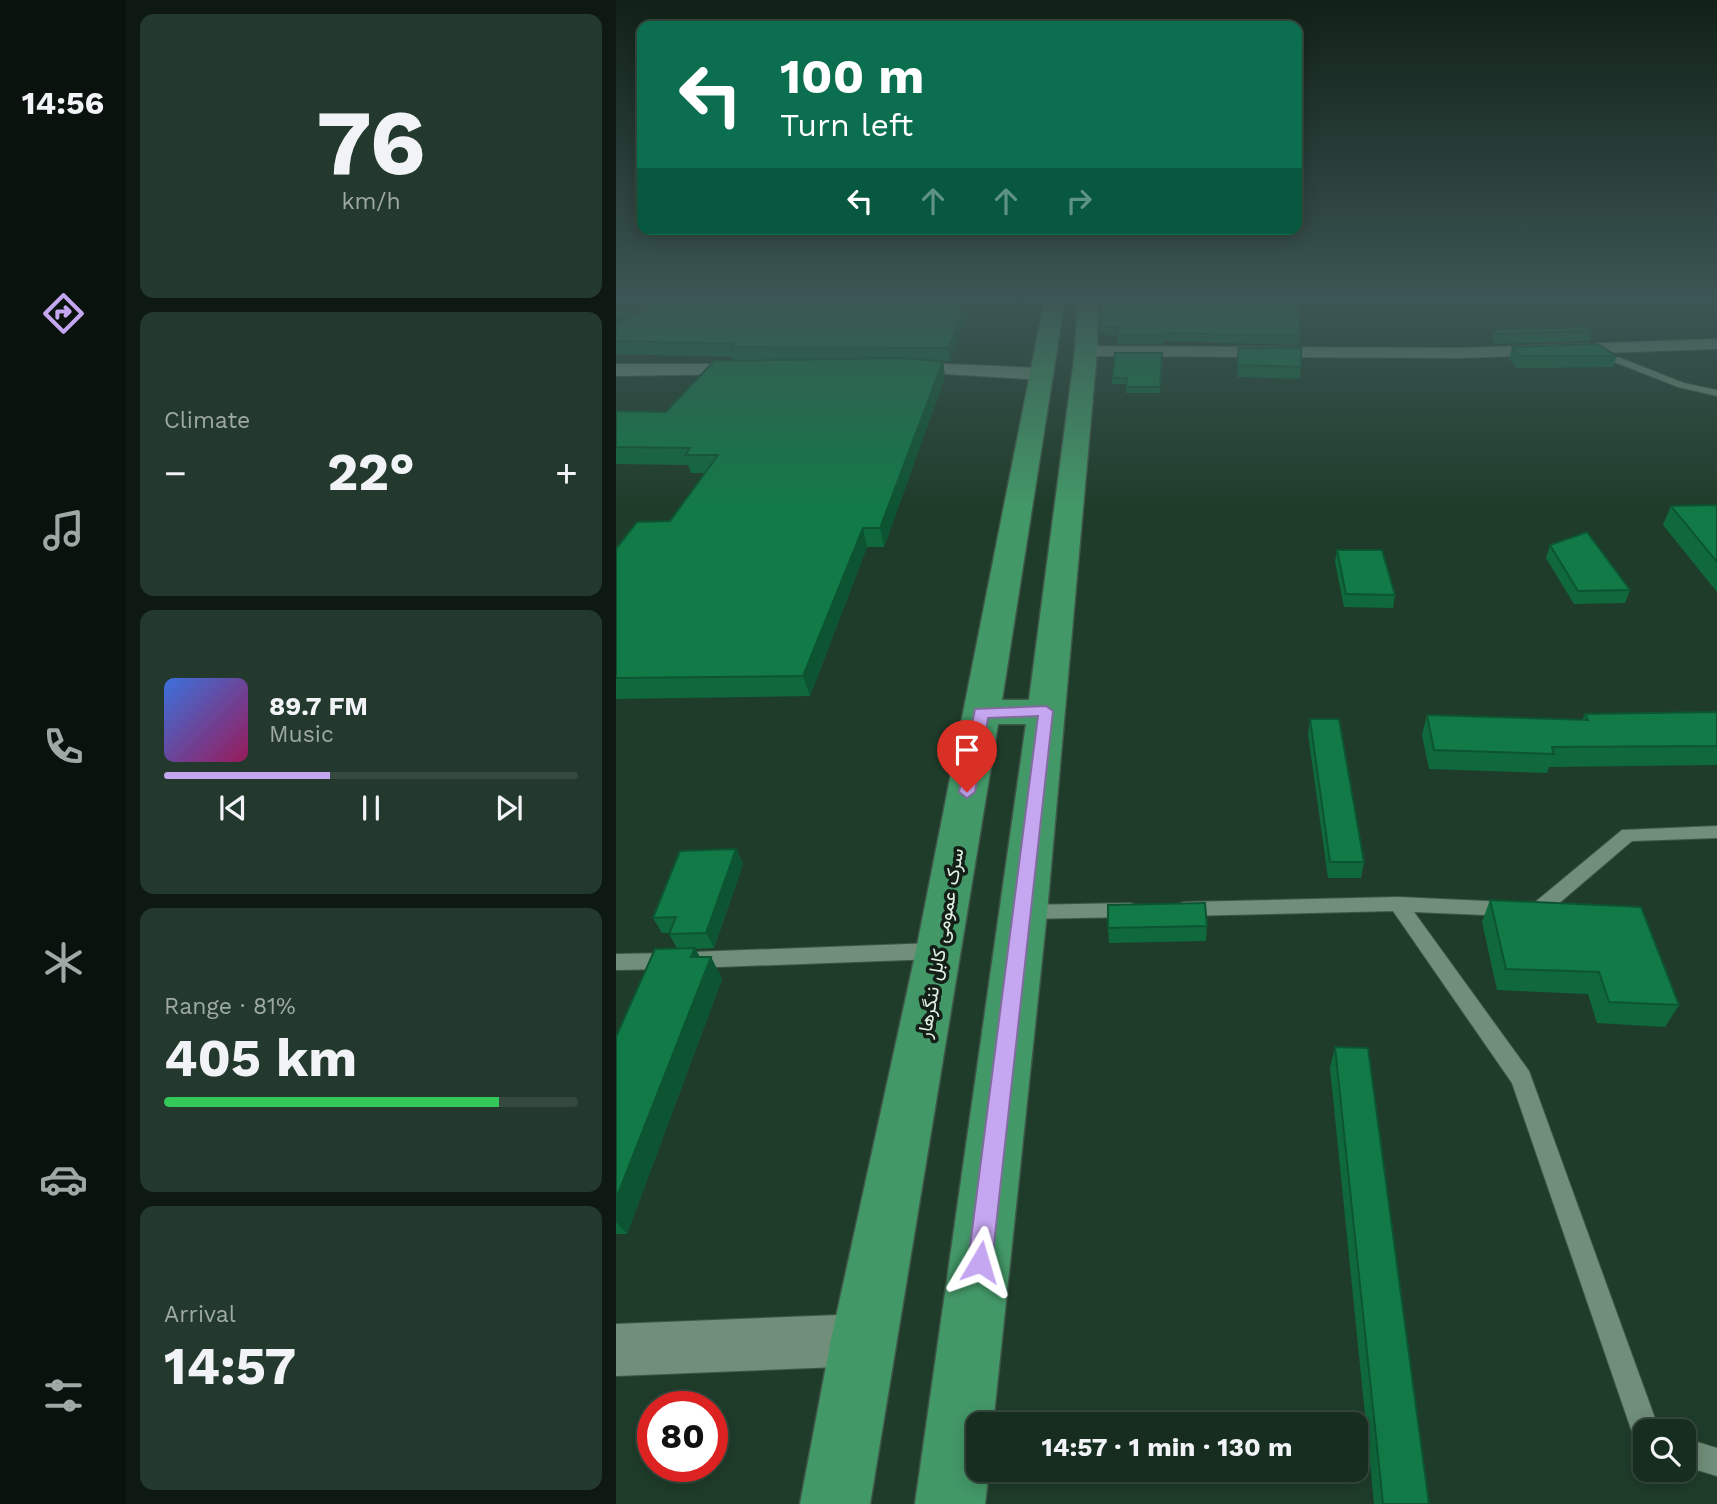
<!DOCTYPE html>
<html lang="en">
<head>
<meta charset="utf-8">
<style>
	:root { --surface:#172d20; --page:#24392d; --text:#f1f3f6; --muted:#9ea8a5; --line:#36493e; --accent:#c5a6f0 }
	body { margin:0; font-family:"Work Sans",Vazirmatn,sans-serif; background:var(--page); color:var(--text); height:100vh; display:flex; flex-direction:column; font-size:26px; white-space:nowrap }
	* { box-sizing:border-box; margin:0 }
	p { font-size:23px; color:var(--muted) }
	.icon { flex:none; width:38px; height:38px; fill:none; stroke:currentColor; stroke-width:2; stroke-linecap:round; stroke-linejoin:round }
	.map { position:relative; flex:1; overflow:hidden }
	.side { display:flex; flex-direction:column; gap:14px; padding:14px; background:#0d1912; width:490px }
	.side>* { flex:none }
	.top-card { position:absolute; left:21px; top:21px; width:665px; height:214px; border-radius:14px; box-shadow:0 4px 18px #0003,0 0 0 2px var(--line); background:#0b6e4f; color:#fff; overflow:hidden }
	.fabs { position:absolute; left:1017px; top:1419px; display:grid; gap:14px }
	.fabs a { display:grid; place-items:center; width:63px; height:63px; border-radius:14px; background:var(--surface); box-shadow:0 4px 18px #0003,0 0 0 2px var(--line); font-size:35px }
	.speed { position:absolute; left:21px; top:1391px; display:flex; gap:14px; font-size:35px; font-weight:700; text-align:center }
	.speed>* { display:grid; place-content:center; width:91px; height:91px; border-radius:50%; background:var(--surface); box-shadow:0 4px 18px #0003,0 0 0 2px var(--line); line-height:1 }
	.speed .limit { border:10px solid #d22; background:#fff; color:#111 }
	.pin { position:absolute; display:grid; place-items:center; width:60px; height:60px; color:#fff; margin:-72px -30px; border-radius:50% 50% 50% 0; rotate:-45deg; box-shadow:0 0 7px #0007 }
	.pin .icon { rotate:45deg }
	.me { position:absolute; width:77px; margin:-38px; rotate:7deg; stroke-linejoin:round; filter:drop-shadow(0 0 5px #0008) }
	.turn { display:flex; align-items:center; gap:24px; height:147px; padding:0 28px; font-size:32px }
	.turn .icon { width:91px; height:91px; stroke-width:2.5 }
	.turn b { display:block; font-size:49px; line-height:60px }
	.lanes { display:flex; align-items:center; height:66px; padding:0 28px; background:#0003; justify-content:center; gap:35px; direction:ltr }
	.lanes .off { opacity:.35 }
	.big { font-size:52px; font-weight:700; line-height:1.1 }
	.side .card { flex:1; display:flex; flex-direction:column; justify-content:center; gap:10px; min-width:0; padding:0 24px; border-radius:14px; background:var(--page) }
	.side .dial { align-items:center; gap:0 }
	.dial b { font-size:91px; line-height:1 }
	.song { display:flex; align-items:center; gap:21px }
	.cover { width:84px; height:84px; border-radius:10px; background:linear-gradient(135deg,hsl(220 70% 55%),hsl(330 70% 35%)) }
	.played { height:7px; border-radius:4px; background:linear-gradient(90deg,var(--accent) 40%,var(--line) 40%) }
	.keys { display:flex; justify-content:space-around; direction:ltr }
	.heat { display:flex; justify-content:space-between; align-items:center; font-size:38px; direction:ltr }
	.charge { height:10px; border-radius:5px; background:linear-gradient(90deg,#34c759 81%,var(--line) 0) }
	.trip { position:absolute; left:350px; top:1412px; width:402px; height:70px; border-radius:14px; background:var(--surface); box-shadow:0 4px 18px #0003,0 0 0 2px var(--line); font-weight:700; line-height:70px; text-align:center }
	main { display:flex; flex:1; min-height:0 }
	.tab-bar { display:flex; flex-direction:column; width:126px; justify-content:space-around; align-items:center; background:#09120d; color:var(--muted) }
	.tab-bar .icon { width:49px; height:49px }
	.tab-bar .current { color:var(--accent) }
	.tab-bar b { font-size:32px; color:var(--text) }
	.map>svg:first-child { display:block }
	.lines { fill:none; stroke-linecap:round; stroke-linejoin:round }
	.service-casing { stroke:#3f5849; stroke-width:2 }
	.minor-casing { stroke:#3f5849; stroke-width:2 }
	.trunk-casing { stroke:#3f5849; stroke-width:3 }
	.service { fill:#708e79; fill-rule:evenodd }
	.minor { fill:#708e79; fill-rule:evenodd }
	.trunk { fill:#439868; fill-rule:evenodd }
	.wall { fill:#0f693d }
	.shaded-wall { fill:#0d5532 }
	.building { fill:#127a47; stroke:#0d5532; stroke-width:2 }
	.route { fill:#c5a6f0; stroke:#806c9c; stroke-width:2 }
	.labels { text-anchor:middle; stroke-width:7; stroke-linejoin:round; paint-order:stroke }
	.street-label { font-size:19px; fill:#e0f0e5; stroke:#131f17 }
</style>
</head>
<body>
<main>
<nav class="tab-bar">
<b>14:56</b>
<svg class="icon current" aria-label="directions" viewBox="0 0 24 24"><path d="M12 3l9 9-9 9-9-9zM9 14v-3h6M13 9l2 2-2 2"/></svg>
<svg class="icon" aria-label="music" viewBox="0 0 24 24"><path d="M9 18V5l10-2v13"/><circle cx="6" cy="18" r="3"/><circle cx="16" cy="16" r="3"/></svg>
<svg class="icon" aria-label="phone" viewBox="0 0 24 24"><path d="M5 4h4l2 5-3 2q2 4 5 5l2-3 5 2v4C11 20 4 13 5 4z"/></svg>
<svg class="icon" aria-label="climate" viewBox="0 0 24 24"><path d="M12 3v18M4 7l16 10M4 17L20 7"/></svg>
<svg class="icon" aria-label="car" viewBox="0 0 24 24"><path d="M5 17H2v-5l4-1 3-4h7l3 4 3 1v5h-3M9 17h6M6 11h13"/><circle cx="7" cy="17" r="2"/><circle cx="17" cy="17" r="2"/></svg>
<svg class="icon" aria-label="filters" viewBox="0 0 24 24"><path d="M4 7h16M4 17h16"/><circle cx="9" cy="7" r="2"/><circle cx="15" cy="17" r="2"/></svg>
</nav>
<section class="side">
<div class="card dial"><b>76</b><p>km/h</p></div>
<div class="card"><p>Climate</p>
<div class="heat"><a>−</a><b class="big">22°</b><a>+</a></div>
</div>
<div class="card">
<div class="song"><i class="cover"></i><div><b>89.7 FM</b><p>Music</p></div></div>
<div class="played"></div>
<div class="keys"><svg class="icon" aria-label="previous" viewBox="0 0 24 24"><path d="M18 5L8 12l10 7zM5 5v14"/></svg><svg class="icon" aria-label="pause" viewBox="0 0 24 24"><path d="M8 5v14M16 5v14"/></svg><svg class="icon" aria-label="next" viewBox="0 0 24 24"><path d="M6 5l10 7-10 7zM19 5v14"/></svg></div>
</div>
<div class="card"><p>Range · 81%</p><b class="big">405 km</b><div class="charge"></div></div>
<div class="card"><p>Arrival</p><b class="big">14:57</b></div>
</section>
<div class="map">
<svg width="1101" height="1504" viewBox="0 0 1101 1504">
	<rect width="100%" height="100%" fill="#1f3c2a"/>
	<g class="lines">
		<defs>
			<g id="service">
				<path d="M978,350H984L1068,383L1101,390V396L1062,387L978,354Z"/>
				<path d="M1101,826V838L1016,841L928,916L921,918L907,915L905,910L907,905L918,903L1006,830Z"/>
				<path d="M782,897L892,902L899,904L901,909L899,914L892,916L798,912L913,1071L1044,1432H1029V1445L1020,1442L1016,1432L896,1083L777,911L568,916L561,914L559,909L561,904L568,902Z"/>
				<path d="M514,903L521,905L523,910L521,915L514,917L410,919L403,917L401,912L403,907L410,905Z"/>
				<path d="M319,943L326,945L329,951L326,957L319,959L76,968L69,966L66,960L69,954L76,952Z"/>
				<path d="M54,953L61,955L64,961L61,967L54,969L0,970V954Z"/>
				<path d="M1068,1438L1101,1448V1476L1068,1466Z"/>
			</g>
			<g id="minor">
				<path d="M1101,339V349L844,358L470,356L461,351L470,346L844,348Z"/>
				<path d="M285,362L425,368L434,374L425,380L279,371L276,367Z"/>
				<path d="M0,364H132L141,369L132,374L0,376Z"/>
				<path d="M247,1314L265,1322L273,1340L265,1358L247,1366L0,1376V1324Z"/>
			</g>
			<path id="trunk" d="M429,298H449L386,700H413L459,351L462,298H482L481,351L431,912L377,1424H362V1470H373L369,1504H299L410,724H382L254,1504H184L215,1340L300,951Z"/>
		</defs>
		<use href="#service" class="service-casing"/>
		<use href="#minor" class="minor-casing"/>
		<use href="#trunk" class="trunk-casing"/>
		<use href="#service" class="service"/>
		<use href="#minor" class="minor"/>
		<use href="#trunk" class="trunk"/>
	</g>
	<g class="wall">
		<path d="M0,311L13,318L353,312L334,361H327L329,377L268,547H251L194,696L0,699V549L54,521L89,473H75L72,465L0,464V411L50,412L118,361L116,357L0,354Z"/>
		<path d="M484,326L684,336L683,345L547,341V344H502L501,336L484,334Z"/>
		<path d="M878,330L976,331L974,341L880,344L876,340Z"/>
		<path d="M896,347L1001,356L997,367L901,368L893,359Z"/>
		<path d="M623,348L685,367L684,379L621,377Z"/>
		<path d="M546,353L544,393H510V384H496V378Z"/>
		<path d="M1055,506L1101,507V592L1047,525Z"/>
		<path d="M934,545L1014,590L1009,603L958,604L930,558Z"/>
		<path d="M721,550L779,595L777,608L728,607L719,562Z"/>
		<path d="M1101,712V765L933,767L931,773L813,769L806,735L811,715L966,720L969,714Z"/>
		<path d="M694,719L748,862L745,878H712L692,734Z"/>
		<path d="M120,849L127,864L98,948L79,949L84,957H95L106,979L11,1234H0V1037L61,948L53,934V933H46L37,918Z"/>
		<path d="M874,900L1063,1005L1049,1027L981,1023L972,994L881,990L866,922Z"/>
		<path d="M591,926L590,941L493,943L492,928Z"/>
		<path d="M719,1047L813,1504H758L714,1068Z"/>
	</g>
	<g class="shaded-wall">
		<path d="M352,298H361L353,312L334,361L332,348Z"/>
		<path d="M11,311L16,327L0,341V321Z"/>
		<path d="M327,361L329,377L268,547L264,528Z"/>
		<path d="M247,528L251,547L194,696L187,676Z"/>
		<path d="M120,849L127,864L98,948L90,933Z"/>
		<path d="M79,948L90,969L95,957L106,979L11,1234L0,1222V1199Z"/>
	</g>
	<g class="building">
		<path d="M42,298H352L332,348L114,347L117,344L0,341V328Z"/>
		<path d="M506,301L683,303L684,336L547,333V336L501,335L502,328L484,326V304H506Z"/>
		<path d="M0,311H11L0,321Z"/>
		<path d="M973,327L976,331L882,334L878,330Z"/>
		<path d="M981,344L1001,356H904L896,347Z"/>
		<path d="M623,348H685V367L621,365Z"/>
		<path d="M499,353H546L544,387H510L511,378H496Z"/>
		<path d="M282,358L327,361L264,528H247L187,676L0,678V549L21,522L54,521L102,455H69L74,448L0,447V411L50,412L98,361Z"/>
		<path d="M1099,505L1101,507V562L1055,506Z"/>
		<path d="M971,532L1014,590L962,591L934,545Z"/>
		<path d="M721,550H766L779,595L730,594Z"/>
		<path d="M1101,712V746L936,747L938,754L818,750L811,715L972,720L969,714Z"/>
		<path d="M694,719H723L748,862H714Z"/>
		<path d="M120,849L90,933L53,934L60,917L37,918L64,851Z"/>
		<path d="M874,900L1025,907L1063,1005L993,1002L983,972L890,969Z"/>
		<path d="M589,903L591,926L492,928V905Z"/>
		<path d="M79,948L75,957H95L0,1199V1037L39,949Z"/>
		<path d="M719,1047L752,1048L813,1504H767Z"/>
	</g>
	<linearGradient id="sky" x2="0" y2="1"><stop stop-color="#112117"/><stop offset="0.59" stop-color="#3c5655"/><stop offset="1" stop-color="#3c5655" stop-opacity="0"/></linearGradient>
	<rect width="1101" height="508" fill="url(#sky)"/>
	<path class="route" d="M430,706L437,711L376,1262L373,1271L364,1274L355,1271L352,1262L422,716L372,718L359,792L351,798L343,792L359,709Z"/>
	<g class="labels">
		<g class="street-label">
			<text transform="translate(324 943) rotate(-80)" y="7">سرک عمومی کابل ننگرهار</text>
		</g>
	</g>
</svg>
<div class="fabs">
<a><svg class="icon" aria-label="search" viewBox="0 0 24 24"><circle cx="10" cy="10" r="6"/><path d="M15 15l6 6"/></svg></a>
</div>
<div class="speed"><div class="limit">80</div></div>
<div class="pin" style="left:351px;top:792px;background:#d93025"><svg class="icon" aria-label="arrive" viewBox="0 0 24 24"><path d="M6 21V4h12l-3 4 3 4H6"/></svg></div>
<svg class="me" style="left:364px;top:1262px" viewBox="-20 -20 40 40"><path d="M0-17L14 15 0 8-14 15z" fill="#c5a6f0" stroke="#fff" stroke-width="4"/></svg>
<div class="trip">14:57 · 1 min · 130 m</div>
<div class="top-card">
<div class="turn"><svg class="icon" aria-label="left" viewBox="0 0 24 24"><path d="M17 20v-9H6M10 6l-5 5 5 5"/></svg><div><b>100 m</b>Turn left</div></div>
<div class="lanes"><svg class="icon" aria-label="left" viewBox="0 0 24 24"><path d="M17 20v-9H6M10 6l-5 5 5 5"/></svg><svg class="icon off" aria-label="ahead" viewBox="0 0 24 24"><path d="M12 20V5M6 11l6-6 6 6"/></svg><svg class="icon off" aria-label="ahead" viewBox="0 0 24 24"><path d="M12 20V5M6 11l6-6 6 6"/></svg><svg class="icon off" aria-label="right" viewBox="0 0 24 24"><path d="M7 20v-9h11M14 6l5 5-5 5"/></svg></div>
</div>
</div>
</main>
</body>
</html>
